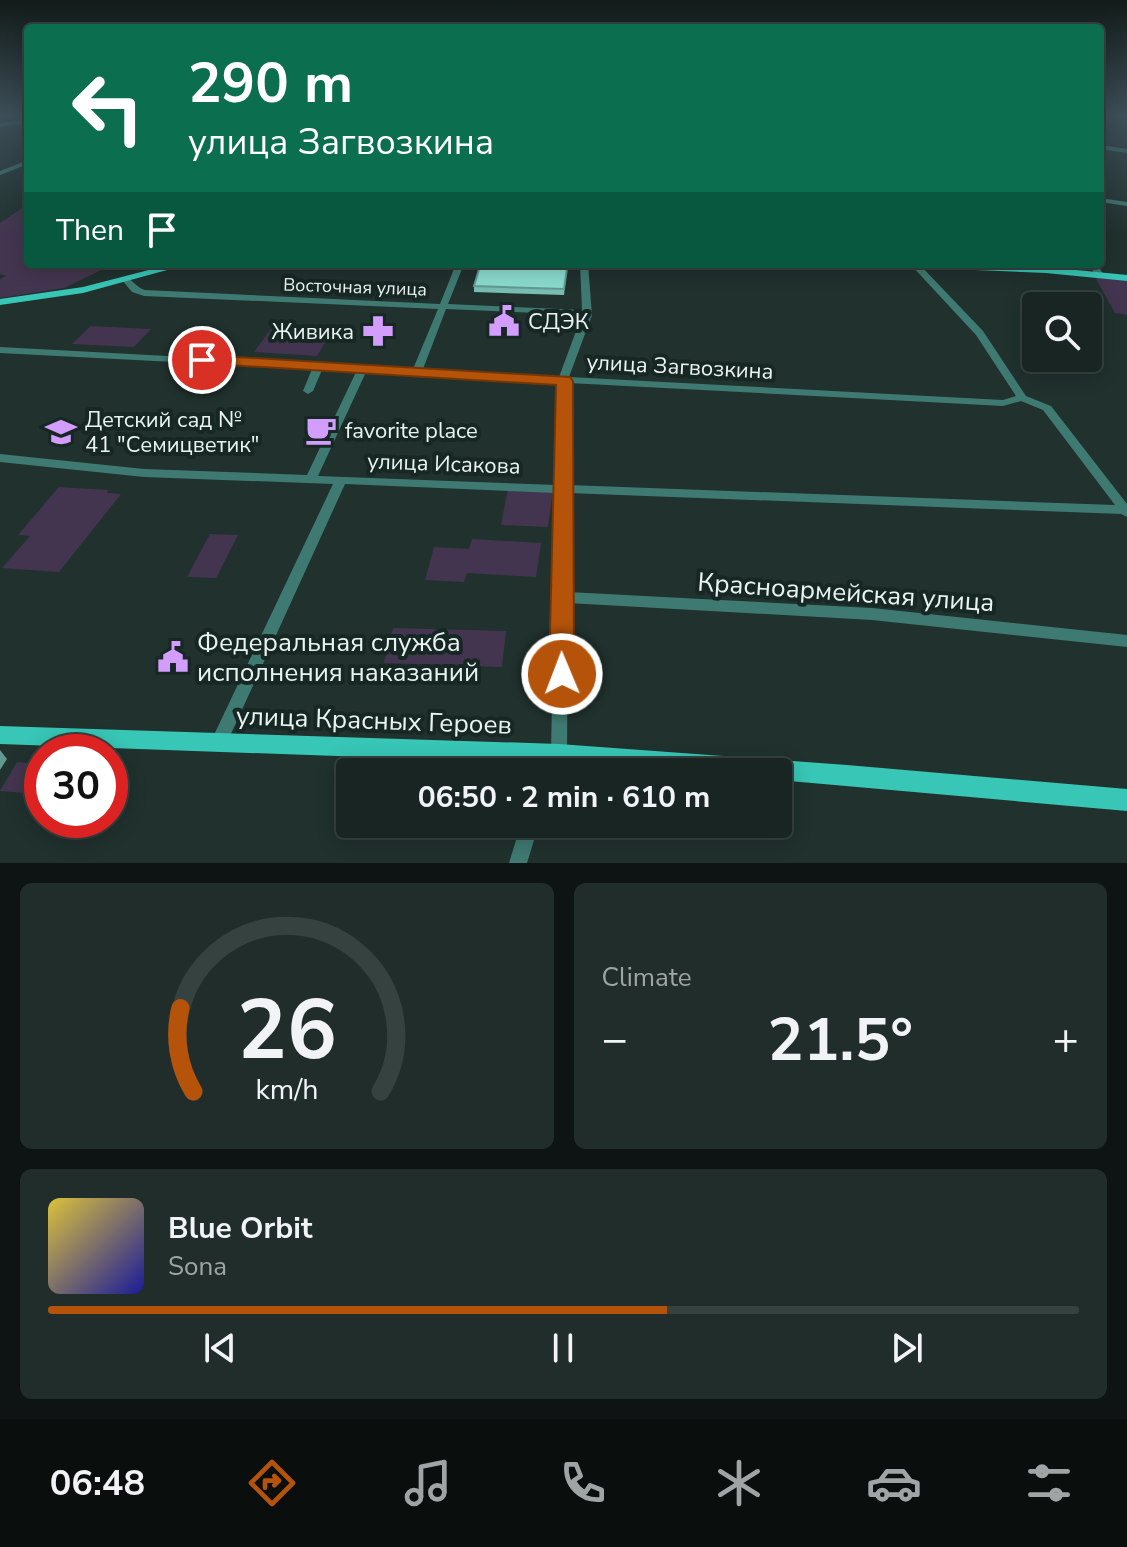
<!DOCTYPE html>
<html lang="en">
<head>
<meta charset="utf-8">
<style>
	:root { --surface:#182522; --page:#212d2a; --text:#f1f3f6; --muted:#9fa5a5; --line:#364240; --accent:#b45309 }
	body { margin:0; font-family:"Nunito Sans",sans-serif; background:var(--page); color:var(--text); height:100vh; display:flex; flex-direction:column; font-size:30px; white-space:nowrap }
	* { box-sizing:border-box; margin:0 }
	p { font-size:26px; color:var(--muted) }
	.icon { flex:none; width:44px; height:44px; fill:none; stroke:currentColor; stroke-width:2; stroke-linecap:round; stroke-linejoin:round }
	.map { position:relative; height:863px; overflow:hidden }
	.sheet { display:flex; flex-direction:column; gap:20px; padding:20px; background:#0d1413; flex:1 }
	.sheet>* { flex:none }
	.banner { position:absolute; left:24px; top:24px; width:1080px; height:244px; border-radius:8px; box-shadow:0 4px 20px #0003,0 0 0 2px var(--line); background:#0b6e4f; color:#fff; overflow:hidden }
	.tools { position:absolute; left:1022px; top:292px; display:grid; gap:16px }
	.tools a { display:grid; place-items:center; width:80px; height:80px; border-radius:8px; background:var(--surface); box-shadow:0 4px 20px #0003,0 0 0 2px var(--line); font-size:40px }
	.speed { position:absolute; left:24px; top:734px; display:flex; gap:16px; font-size:40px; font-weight:700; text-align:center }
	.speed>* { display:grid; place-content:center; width:104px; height:104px; border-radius:50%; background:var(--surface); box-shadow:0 4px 20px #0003,0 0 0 2px var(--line); line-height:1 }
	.speed .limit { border:12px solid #d22; background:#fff; color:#111 }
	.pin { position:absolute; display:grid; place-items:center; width:68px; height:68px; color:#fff; margin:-34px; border:4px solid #fff; border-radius:50%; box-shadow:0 2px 8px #0007 }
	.me { position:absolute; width:88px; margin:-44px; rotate:359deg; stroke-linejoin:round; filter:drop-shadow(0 0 6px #0008) }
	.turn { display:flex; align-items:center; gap:28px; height:168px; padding:0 32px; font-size:36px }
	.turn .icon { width:104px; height:104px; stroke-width:2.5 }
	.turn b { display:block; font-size:56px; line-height:68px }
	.then { display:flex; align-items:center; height:76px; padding:0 32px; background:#0003; gap:16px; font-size:30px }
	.big { font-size:60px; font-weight:700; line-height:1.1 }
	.sheet .card { flex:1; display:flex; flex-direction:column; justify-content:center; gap:12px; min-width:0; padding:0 28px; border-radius:12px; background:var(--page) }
	.sheet .dial { align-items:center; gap:0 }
	.dial svg { height:208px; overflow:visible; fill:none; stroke:var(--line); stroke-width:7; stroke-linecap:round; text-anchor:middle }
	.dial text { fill:var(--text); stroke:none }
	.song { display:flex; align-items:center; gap:24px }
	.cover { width:96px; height:96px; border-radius:12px; background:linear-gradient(135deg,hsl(50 70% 55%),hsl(240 70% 35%)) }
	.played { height:8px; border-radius:4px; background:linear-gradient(90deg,var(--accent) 60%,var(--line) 60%) }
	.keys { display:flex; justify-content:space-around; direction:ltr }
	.heat { display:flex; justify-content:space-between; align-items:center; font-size:44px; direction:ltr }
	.sheet .tiles { flex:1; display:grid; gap:20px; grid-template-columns:1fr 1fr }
	.card:last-child { grid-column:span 2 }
	.trip { position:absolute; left:336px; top:758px; width:456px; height:80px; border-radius:8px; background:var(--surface); box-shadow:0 4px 20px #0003,0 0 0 2px var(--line); font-weight:700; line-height:80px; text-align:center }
	.menu { display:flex; height:128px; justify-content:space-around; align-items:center; background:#0a0f0e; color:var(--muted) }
	.menu .icon { width:56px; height:56px }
	.menu .selected { color:var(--accent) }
	.menu b { font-size:36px; color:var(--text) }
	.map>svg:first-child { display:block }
	.green { fill:#43354f }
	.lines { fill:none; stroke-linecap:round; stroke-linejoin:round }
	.minor { fill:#3f7a72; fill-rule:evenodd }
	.major { fill:#38c6b6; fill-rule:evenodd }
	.wall { fill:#78bcb2 }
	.shaded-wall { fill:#619991 }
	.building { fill:#8bdbcf; stroke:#619991; stroke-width:2 }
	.route { fill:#b45309; stroke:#753606; stroke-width:2 }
	.labels { text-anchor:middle; stroke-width:8; stroke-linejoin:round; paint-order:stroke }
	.far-street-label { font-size:18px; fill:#e9f3f2; stroke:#172724 }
	.poi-label { font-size:22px; fill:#e9f3f2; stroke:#172724; text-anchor:start }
	.street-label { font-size:22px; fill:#e9f3f2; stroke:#172724 }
	.near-street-label { font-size:26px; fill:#e9f3f2; stroke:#172724 }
	.near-poi-label { font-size:26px; fill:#e9f3f2; stroke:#172724; text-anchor:start }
</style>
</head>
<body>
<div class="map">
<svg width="1127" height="863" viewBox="0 0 1127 863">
	<rect width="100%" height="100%" fill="#20312e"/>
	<g class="green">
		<path d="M28,204V264H114L64,288L0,298V279L6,276L0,274V223Z"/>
		<path d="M1099,277L1127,281V315L1115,313L1096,279Z"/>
		<path d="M91,326L151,329L134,347L72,344Z"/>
		<path d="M271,329L331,333L317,356L254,352Z"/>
		<path d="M59,487L108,490L107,493L121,494L59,572L2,568L30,536L18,535Z"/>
		<path d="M508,488L553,490L548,527L501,525Z"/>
		<path d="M210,534L238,535L216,578L187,577Z"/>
		<path d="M472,539L541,543L536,577L467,573L464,582L425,580L434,547L469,549Z"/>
		<path d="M393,628L506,631L502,667L384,663Z"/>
		<path d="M17,762L41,764L24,793L0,791Z"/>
	</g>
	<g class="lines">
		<g class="minor">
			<path d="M28,119V123L0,127V123Z"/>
			<path d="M1100,145L1127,149V153L1100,149Z"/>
			<path d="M28,160V164L0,175V171Z"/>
			<path d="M1100,198L1127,202V206L1100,202Z"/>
			<path d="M456,264H464L448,304L582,310L580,264H588L592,315L569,377L1003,400L1016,396L976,335L911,265L919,264L983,331L1026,396L1051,406L1127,504V517L1121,514L568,493V592L872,608L1127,635V647L872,620L568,603L567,754L556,772H538L551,752L556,493L345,484L225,747L219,749L213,747L211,742L213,737L333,484L144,477L0,462V454L144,469L307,475L356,372L322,370L313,391L308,394L303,391L312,369L0,353V347L314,364L319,361L324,364L413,369L438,309L144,296L132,292L122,280L126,277C133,280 137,288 145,290L440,304ZM446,309L582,315L559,377L423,369ZM366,372L559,383L557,485L318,476ZM569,383L1003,406L1021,401L1043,410L1115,505L568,485Z"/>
			<path d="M1089,264H1097L1103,274L1102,276H1096Z"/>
			<path d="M521,824H539L527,863H509Z"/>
		</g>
		<g class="major">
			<path d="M172,264H189L83,293L0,305V299L83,287Z"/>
			<path d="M896,264L1046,267L1127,275V281L1046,273L901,267Z"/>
			<path d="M0,726L559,744L847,765L1127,789V811L778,780V772H670L559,764L0,744Z"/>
		</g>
	</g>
	<path class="wall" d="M567,268L564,295L474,292V286Z"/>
	<path class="shaded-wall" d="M0,750L7,759L0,770Z"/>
	<path class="building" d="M480,266L567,268L564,289L474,286Z"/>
	<linearGradient id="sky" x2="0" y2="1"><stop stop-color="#121b19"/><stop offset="0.49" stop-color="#3c4e57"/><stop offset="1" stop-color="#3c4e57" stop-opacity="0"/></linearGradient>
	<rect width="1127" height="235" fill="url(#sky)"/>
	<path class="route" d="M202,355L570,377L573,381L574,674L571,682L562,685L553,682L549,674L556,385L196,363L194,360Z"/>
	<defs>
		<symbol id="civic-bare" viewBox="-9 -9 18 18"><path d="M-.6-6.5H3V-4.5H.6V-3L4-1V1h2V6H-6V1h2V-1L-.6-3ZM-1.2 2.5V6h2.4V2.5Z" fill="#d29dfd" stroke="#172724" stroke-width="2.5" paint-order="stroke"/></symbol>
		<symbol id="pharmacy-bare" viewBox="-9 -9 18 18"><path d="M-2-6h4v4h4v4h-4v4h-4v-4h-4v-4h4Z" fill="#d29dfd" stroke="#172724" stroke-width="2.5" paint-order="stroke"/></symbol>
		<symbol id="cafe-bare" viewBox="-9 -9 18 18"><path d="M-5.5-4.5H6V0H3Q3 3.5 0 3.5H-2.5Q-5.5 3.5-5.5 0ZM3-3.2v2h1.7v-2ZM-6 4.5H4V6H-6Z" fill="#d29dfd" stroke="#172724" stroke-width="2.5" paint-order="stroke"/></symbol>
		<symbol id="school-bare" viewBox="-9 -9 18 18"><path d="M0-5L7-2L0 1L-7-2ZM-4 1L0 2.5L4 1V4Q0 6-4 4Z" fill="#d29dfd" stroke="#172724" stroke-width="2.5" paint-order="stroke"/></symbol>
	</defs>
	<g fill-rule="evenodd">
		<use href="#civic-bare" x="482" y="299" width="44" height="44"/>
		<use href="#pharmacy-bare" x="356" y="309" width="44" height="44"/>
		<use href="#cafe-bare" x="299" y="408" width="44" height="44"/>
		<use href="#school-bare" x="39" y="410" width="44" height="44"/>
		<use href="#civic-bare" x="151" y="635" width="44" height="44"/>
	</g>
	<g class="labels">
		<g class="far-street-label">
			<text transform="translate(355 287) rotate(2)" y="6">Восточная улица</text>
		</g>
		<g class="poi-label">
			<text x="528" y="329">СДЭК</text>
			<text x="354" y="339" text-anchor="end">Живика</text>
			<text x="85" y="427">Детский сад №<tspan x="85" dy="25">41 "Семицветик"</tspan></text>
			<text x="345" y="438">favorite place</text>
		</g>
		<g class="street-label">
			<text transform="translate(680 366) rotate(3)" y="8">улица Загвозкина</text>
			<text transform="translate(444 463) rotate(2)" y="8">улица Исакова</text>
		</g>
		<g class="near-street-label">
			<text transform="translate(846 592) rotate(4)" y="9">Красноармейская улица</text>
			<text transform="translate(374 720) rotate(2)" y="9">улица Красных Героев</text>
		</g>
		<g class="near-poi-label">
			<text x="197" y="651">Федеральная служба<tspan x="197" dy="30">исполнения наказаний</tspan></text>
		</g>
	</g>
</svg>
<div class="tools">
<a><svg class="icon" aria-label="search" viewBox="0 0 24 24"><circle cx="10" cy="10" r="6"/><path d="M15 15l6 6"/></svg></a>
</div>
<div class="speed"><div class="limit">30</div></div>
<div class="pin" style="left:202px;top:360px;background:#d93025"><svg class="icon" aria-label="arrive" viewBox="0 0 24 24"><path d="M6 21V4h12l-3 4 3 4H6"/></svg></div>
<svg class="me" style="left:562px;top:674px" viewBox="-20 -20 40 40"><circle r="17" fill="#b45309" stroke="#fff" stroke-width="3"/><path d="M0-11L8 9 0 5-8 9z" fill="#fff"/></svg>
<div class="trip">06:50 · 2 min · 610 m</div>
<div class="banner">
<div class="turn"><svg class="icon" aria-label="left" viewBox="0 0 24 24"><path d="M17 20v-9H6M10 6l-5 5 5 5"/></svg><div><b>290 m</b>улица Загвозкина</div></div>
<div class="then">Then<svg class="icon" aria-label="arrive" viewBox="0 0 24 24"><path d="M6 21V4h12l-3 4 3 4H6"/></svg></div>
</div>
</div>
<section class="sheet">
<div class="tiles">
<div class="card dial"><svg viewBox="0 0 100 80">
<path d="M14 69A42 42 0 1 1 86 69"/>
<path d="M14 69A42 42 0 0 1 9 37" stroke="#b45309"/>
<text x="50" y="56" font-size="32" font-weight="700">26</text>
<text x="50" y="72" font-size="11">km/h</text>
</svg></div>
<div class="card"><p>Climate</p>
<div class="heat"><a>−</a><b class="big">21.5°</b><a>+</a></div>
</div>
<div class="card">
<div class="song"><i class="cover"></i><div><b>Blue Orbit</b><p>Sona</p></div></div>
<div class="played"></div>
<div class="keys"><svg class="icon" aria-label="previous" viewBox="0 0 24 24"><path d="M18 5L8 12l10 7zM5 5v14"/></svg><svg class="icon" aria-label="pause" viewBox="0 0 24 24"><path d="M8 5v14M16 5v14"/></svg><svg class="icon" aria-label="next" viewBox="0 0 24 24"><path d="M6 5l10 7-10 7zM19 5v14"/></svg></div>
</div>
</div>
</section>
<nav class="menu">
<b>06:48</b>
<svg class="icon selected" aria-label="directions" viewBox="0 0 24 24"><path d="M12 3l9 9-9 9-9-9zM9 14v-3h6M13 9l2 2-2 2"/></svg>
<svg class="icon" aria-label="music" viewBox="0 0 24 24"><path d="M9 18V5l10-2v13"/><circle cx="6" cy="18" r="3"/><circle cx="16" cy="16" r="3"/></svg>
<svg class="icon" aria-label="phone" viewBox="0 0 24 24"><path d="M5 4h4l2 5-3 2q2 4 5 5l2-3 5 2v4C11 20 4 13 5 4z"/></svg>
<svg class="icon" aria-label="climate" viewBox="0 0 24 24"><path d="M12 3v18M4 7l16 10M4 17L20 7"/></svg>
<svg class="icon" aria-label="car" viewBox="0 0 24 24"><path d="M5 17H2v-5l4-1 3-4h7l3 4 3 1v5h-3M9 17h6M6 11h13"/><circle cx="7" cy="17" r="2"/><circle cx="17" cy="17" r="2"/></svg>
<svg class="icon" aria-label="filters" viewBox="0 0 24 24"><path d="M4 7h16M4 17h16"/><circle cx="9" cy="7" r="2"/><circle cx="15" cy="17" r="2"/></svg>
</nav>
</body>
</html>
